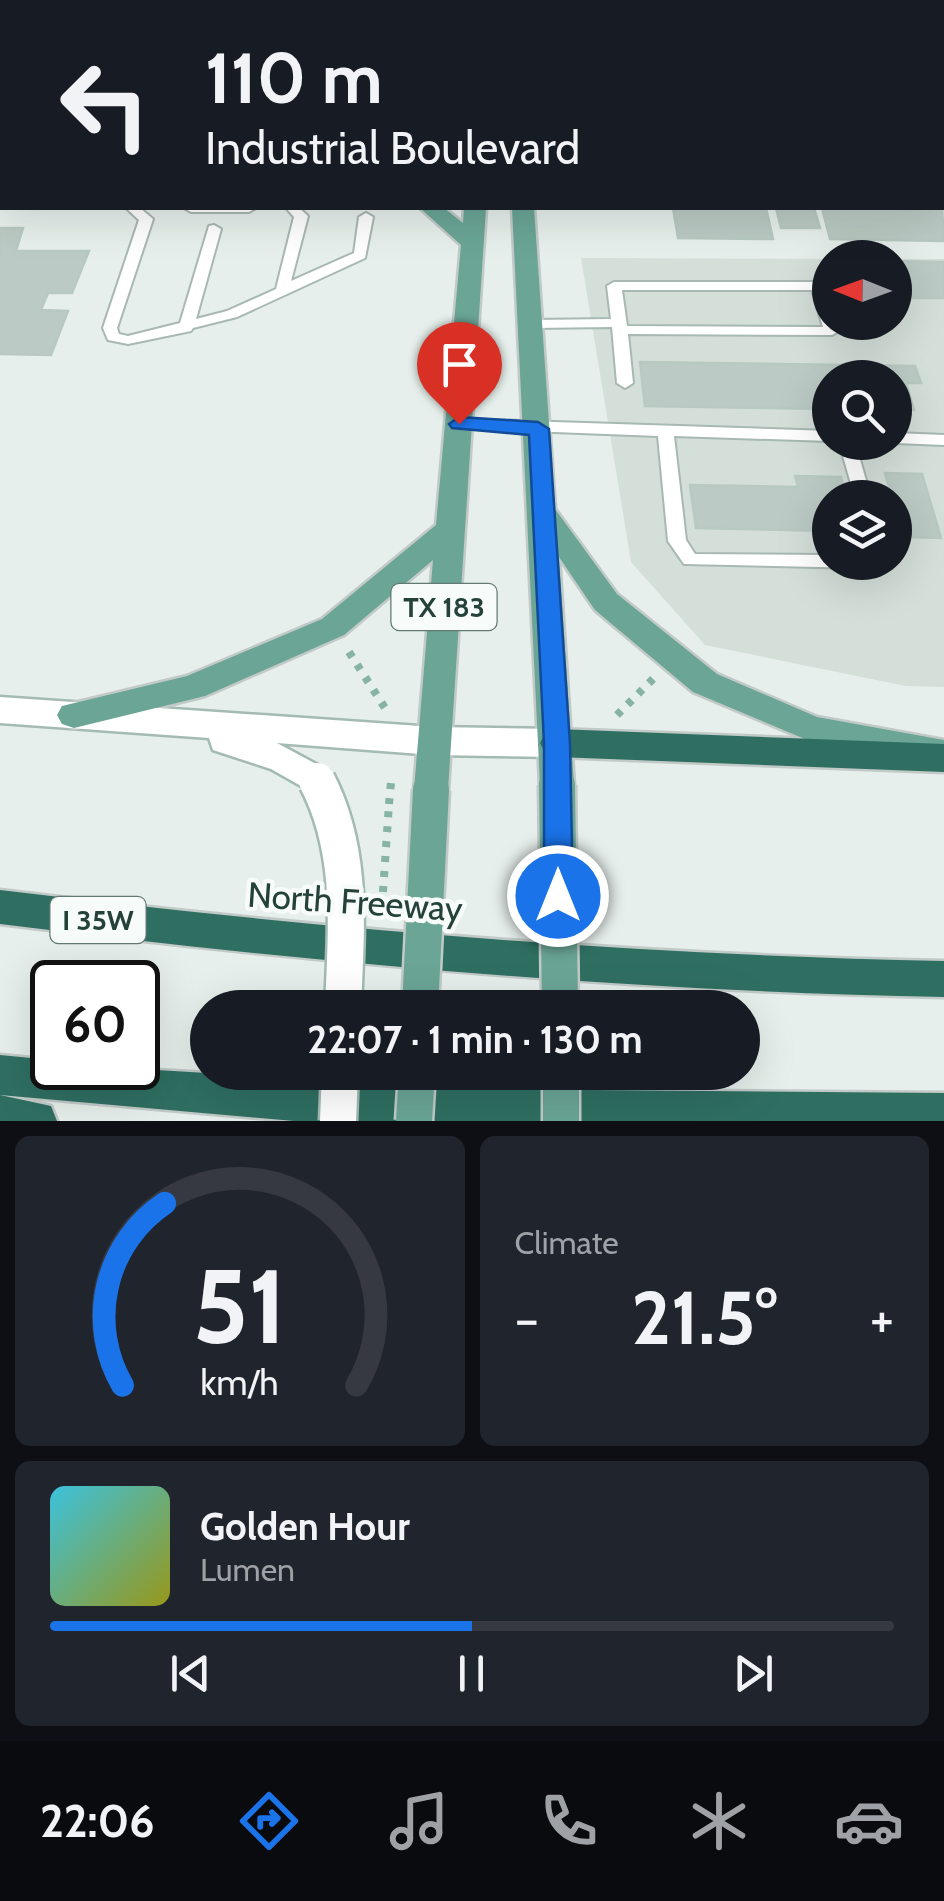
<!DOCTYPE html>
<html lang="en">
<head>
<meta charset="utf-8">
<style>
	:root { --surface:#171b24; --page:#20242c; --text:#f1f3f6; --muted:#9ea1a6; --line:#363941; --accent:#1a73e8 }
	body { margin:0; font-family:Cabin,sans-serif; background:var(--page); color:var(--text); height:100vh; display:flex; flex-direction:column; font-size:38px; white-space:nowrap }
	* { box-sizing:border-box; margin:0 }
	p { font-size:32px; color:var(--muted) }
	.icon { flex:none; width:55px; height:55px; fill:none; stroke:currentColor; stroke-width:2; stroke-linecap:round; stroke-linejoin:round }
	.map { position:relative; height:1121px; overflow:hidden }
	.details { display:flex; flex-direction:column; gap:15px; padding:15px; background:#0d0f14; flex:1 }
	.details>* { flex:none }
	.hud { position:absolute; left:0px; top:0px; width:945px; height:210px; box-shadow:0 10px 40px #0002; background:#171b24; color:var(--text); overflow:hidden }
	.needle { width:65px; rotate:271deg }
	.controls { position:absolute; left:812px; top:240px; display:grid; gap:20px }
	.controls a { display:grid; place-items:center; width:100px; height:100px; border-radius:50%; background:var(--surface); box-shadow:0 10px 40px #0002; font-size:50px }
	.speed { position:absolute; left:30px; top:960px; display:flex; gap:20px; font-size:50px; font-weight:700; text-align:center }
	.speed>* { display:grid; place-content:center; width:130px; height:130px; border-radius:50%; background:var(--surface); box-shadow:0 10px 40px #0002; line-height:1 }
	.speed .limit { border:5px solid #111; border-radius:15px; background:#fff; color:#111 }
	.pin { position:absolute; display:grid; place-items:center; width:85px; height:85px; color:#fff; margin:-102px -42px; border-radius:50% 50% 50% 0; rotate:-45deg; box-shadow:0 0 10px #0007 }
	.pin .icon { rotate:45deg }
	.me { position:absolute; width:110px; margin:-55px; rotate:0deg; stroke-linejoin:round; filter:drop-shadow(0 0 8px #0008) }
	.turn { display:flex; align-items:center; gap:35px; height:210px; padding:0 40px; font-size:45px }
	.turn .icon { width:130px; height:130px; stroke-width:2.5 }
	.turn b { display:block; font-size:70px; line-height:85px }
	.big { font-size:75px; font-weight:700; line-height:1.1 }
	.details .widget { flex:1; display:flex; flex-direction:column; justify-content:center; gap:15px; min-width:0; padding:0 35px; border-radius:15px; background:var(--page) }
	.details .dial { align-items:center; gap:0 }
	.dial svg { height:260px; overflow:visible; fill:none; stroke:var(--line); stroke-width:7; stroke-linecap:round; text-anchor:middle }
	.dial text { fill:var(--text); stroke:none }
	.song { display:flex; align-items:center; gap:30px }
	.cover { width:120px; height:120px; border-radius:15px; background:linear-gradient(135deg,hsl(190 70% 55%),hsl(60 70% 35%)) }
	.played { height:10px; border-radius:5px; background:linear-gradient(90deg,var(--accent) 50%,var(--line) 50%) }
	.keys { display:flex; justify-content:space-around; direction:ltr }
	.heat { display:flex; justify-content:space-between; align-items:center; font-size:55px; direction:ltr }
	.details .tiles { flex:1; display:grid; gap:15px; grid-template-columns:1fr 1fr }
	.widget:last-child { grid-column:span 2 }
	.trip { position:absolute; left:190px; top:990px; width:570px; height:100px; border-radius:50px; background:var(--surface); box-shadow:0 10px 40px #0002; font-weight:700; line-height:100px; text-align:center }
	.menu { display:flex; height:160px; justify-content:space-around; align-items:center; background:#090b0e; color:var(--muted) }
	.menu .icon { width:70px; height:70px }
	.menu .selected { color:var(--accent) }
	.menu b { font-size:45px; color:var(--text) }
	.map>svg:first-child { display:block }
	.built { fill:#d4dfda; fill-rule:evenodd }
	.building { fill:#bbcac4; stroke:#b8c9c2; stroke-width:2.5 }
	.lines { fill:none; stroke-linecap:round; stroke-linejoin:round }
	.service-casing { stroke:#a8b8b2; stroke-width:4 }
	.minor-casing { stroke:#a8b8b2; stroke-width:5 }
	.secondary-casing { stroke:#a4bbb3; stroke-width:5 }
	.primary-casing { stroke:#c2cac8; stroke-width:5 }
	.motorway-casing { stroke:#c2cac8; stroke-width:5 }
	.path { stroke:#86b3a5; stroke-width:8; stroke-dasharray:6 9; stroke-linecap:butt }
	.service { fill:#fff; fill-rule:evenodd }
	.minor { fill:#fff; fill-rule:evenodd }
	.secondary { fill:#fff; fill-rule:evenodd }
	.primary { fill:#6aa596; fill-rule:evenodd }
	.motorway { fill:#2f6f62; fill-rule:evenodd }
	.secondary-bridge-casing { stroke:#a4bbb3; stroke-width:41; stroke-linecap:butt }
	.primary-bridge-casing { stroke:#c2cac8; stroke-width:41; stroke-linecap:butt }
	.path-bridge { stroke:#86b3a5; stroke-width:8; stroke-dasharray:6 9; stroke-linecap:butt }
	.secondary-bridge { stroke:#fff; stroke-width:36 }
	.primary-bridge { stroke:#6aa596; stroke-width:36 }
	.route { fill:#1a73e8; stroke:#114b97; stroke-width:2.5 }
	.labels { text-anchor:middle; stroke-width:9; stroke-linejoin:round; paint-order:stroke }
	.shield { fill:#f7fbf9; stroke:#637a73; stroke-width:2.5 }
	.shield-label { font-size:28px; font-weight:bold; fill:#24423a }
	.near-street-label { font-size:35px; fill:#24423a; stroke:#f7fbf9 }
</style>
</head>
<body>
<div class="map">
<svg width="944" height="1121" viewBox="0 0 944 1121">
	<rect width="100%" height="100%" fill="#e6efeb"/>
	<path class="built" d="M581,258L830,259V322H895V259H944V687L906,686L705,645L631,562ZM830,378H895V442H830ZM830,498H895V562H830Z"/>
	<g class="building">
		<path d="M304,0H436L303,2Z"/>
		<path d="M942,207L944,241L830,239L822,208Z"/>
		<path d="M673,208H766L773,239L678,238Z"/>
		<path d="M776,208H814L820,228H781Z"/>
		<path d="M0,228H23L16,251H89L72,293H48L41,310L68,311L51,355L0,354Z"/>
		<path d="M895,261L944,262V298H895Z"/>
		<path d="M640,362L915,366L921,383H906L914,410L895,409V378H830V409L645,406Z"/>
		<path d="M885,473L922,474L941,538L903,537Z"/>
		<path d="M795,476L841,477L846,498H830V531L696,528L690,485L798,487Z"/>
	</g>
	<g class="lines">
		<defs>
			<g id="service">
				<path d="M545,0H577L578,2H544Z"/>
				<path d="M922,0H938L939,2H924Z"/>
				<rect x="0" y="13" width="2" height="6"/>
				<rect x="0" y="133" width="2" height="8"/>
				<rect x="942" y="153" width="2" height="8"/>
				<rect x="0" y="198" width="2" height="8"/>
				<path d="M126,208H140L153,219L117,328L119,334L128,336L180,323L209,226L214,225L221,229L196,319L227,311L276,289L294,217L286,208H299L308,216L291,281L354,253L359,217L366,213L373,217L365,258L237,317L193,328L191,331L128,344L108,340L103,328L139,220Z"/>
				<path d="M184,208H256L249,212H191Z"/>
				<path d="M614,282H818L825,286L830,302V322H837L839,331L832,335L628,334L633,383L625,388L617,383L612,327L532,328L525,324L532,320L611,319L607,286ZM622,290H812L823,327L627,326Z"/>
				<path d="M459,419L830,431V441L674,436L686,540L695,554L830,555V562H871L863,568L684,564L668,541L658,436L453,428L451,424Z"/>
				<path d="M895,433L944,435V445L895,443L893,442H895Z"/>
				<path d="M839,442H855L871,498H855Z"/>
			</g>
			<rect id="minor" x="0" y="169" width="2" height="12"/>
			<path id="secondary" d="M0,697L434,727L557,729L569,733L574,743L569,753L557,757L434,755L277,743L329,771L334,781L329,791L317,795L271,769L213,750L209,738L0,723Z"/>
			<g id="primary">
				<rect x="489" y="0" width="18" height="2"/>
				<path d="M420,208H444L463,223L464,208H486L448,790L443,800L431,804L419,800L414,790L433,560L344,635L205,696L74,728L62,724L57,715L62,706L187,676L322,619L436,525L461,245Z"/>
				<path d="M512,208H534L555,509L617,594L717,674L817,717L944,740V768L812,742L693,692L595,610L559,557L574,785L569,795L557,799L545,795L540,785Z"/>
			</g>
			<g id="motorway">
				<path d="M557,729L944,744V772L557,757L545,753L540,743L545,733Z"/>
				<path d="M0,890C314,928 628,955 944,961V997C628,991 314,963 0,924Z"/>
				<path d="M0,1055L52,1060V1068H124L471,1089L944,1093V1121H294L0,1095Z"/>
				<path d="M0,1095L51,1106L57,1121H0Z"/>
			</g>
		</defs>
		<use href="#service" class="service-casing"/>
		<use href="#minor" class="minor-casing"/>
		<use href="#secondary" class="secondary-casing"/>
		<use href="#primary" class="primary-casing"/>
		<use href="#motorway" class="motorway-casing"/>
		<g class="path">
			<path d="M349,652L385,708"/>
			<path d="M617,715L654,678"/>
			<path d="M389,804L391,782"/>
		</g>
		<use href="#service" class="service"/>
		<use href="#minor" class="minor"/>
		<use href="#secondary" class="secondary"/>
		<use href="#primary" class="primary"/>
		<use href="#motorway" class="motorway"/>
		<defs>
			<g id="secondary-bridge">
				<path d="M317,781C354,852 346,931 343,1008"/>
				<path d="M338,1121L340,1072"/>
			</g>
			<g id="primary-bridge">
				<path d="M557,785L560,1008"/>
				<path d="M420,1008L431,790"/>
				<path d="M561,1072V1121"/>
				<path d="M414,1121L417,1072"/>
			</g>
		</defs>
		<use href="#secondary-bridge" class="secondary-bridge-casing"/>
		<use href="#primary-bridge" class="primary-bridge-casing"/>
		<path class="path-bridge" d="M383,892L389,804"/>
		<use href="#secondary-bridge" class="secondary-bridge"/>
		<use href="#primary-bridge" class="primary-bridge"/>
	</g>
	<path class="route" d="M459,417L538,422L549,429L570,744L573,896L568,905L558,909L549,905L544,896V744L529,435L452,428L449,424Z"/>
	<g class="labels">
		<g class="shield">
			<rect x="391.5" y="584" width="105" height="46" rx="8"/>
			<rect x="50.5" y="897" width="95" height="46" rx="8"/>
		</g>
		<g class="shield-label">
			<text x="444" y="617">TX 183</text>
			<text x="98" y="930">I 35W</text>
		</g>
		<g class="near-street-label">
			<text transform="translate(355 902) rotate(4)" y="12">North Freeway</text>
		</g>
	</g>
</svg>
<div class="controls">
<a><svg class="needle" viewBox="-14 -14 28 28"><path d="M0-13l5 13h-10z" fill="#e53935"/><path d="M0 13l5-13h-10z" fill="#9ea1a6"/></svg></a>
<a><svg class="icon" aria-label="search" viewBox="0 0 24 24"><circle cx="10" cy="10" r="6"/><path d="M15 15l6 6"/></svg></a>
<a><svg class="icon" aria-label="layers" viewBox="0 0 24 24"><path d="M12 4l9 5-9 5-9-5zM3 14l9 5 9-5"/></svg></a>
</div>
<div class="speed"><div class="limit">60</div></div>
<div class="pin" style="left:459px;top:424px;background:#d93025"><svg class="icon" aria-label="arrive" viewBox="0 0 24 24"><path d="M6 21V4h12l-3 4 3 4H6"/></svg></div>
<svg class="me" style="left:558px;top:896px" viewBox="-20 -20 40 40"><circle r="17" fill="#1a73e8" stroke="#fff" stroke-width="3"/><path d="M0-11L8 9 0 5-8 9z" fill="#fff"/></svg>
<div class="trip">22:07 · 1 min · 130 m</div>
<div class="hud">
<div class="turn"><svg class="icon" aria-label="left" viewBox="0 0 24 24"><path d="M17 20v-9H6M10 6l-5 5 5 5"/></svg><div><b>110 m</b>Industrial Boulevard</div></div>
</div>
</div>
<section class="details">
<div class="tiles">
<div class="widget dial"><svg viewBox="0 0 100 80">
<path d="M14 69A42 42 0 1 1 86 69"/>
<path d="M14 69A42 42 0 0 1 27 13" stroke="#1a73e8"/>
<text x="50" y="56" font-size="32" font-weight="700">51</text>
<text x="50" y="72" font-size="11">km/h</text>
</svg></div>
<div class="widget"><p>Climate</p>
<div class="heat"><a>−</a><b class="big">21.5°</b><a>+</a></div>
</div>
<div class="widget">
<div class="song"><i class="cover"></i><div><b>Golden Hour</b><p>Lumen</p></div></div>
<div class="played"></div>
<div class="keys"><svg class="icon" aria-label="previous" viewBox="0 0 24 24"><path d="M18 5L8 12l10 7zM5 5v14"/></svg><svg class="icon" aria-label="pause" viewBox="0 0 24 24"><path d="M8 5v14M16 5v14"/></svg><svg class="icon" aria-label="next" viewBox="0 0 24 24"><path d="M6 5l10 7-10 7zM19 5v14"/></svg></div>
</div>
</div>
</section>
<nav class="menu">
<b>22:06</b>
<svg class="icon selected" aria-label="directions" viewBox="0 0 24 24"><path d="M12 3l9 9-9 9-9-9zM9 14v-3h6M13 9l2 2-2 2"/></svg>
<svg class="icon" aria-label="music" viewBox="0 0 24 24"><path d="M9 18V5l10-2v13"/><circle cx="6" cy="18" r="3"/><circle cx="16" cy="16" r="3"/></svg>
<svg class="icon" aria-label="phone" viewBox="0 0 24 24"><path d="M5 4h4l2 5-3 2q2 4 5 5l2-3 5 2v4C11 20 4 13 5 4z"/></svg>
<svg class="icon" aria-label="climate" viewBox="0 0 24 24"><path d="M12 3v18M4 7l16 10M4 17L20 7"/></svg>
<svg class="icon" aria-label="car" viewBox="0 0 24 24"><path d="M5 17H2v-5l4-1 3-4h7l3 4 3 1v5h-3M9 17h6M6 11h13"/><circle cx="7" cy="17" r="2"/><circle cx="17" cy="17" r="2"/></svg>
</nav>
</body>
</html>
